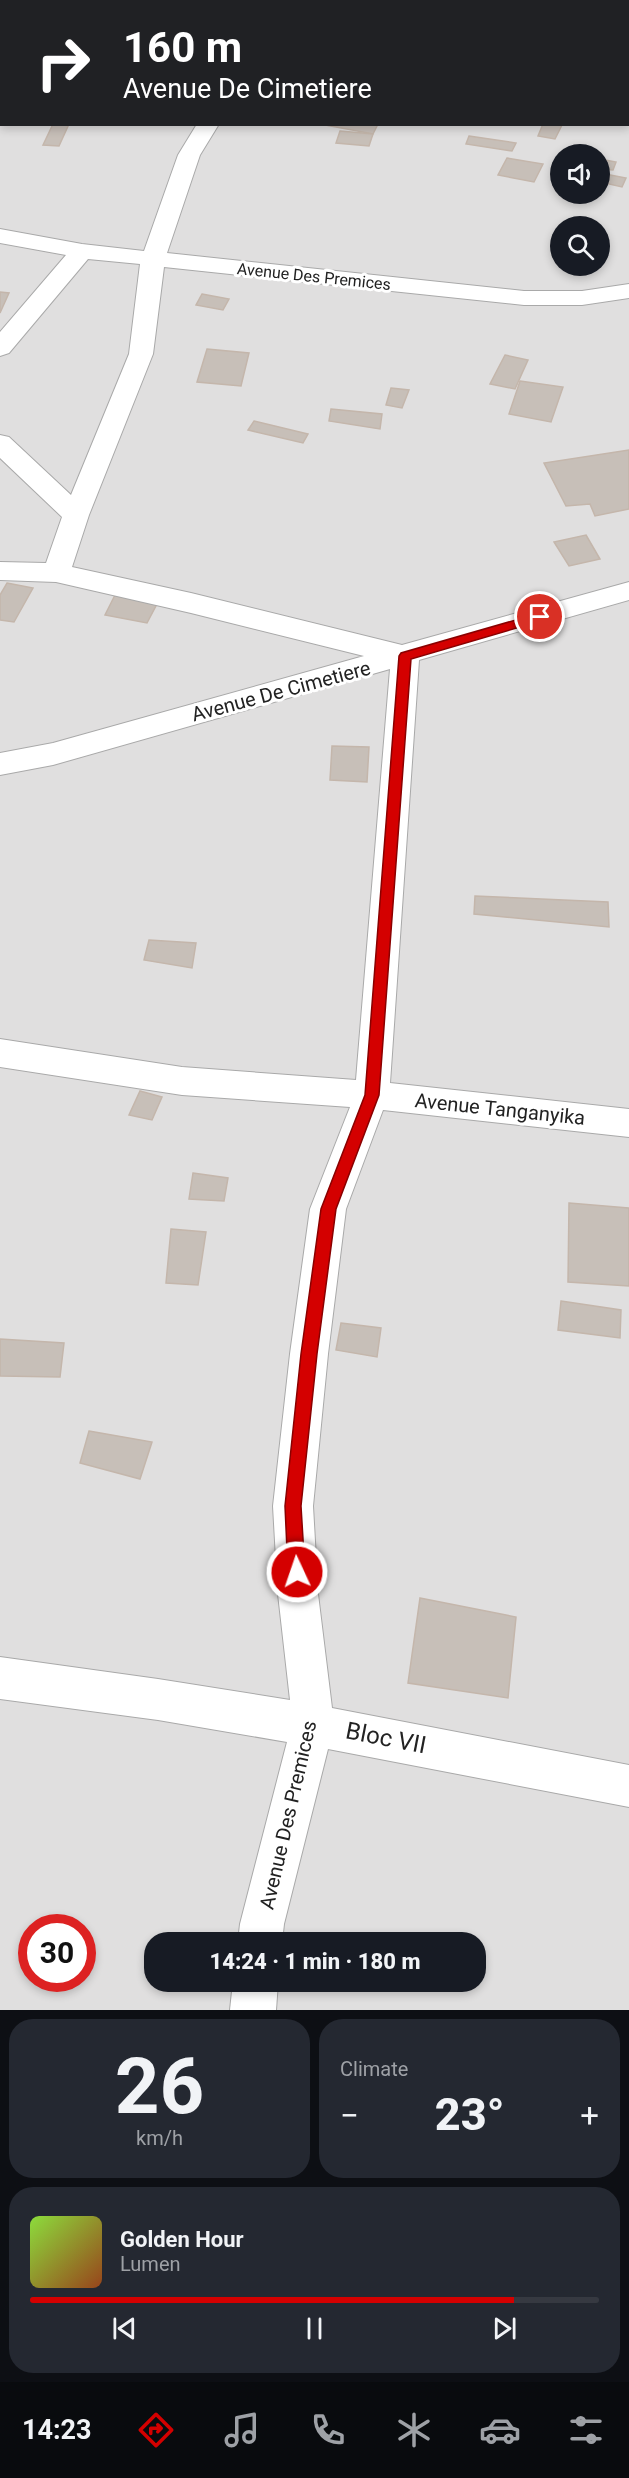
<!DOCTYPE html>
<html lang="en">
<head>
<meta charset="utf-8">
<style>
	:root { --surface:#171b24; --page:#242831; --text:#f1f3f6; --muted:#9ea1a6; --line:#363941; --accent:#d40000 }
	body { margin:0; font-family:Roboto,sans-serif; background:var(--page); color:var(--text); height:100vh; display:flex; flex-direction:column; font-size:22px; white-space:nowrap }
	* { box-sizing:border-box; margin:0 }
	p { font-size:20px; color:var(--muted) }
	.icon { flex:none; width:33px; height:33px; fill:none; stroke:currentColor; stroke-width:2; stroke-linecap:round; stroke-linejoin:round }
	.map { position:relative; height:2010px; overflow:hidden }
	.side { display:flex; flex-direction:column; gap:9px; padding:9px; background:#0d0f14; flex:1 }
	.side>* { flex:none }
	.hud { position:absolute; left:0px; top:0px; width:630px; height:126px; box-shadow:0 3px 9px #0003; background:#202124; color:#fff; overflow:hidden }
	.fabs { position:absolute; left:550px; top:144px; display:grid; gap:12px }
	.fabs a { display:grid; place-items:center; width:60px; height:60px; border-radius:50%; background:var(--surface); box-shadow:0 3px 9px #0003; font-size:30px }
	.speed { position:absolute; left:18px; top:1914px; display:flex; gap:12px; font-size:30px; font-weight:700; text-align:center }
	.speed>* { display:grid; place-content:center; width:78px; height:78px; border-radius:50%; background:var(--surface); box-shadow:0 3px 9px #0003; line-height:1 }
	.speed .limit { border:9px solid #d22; background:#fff; color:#111 }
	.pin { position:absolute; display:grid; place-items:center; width:51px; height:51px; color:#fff; margin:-26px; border:3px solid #fff; border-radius:50%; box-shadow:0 2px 6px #0007 }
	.me { position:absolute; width:66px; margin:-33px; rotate:357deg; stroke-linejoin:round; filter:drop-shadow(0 0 4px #0008) }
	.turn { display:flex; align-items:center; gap:21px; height:126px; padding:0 24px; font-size:27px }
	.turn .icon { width:78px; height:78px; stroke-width:2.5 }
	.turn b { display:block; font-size:42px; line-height:51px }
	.big { font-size:45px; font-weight:800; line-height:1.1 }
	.side .tile { flex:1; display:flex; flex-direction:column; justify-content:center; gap:9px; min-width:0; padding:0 21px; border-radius:24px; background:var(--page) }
	.side .dial { align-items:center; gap:0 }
	.dial b { font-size:78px; line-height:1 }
	.song { display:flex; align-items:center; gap:18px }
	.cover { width:72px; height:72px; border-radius:9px; background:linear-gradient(135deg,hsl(90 70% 55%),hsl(20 70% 35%)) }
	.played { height:6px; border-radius:3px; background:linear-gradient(90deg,var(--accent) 85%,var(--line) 85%) }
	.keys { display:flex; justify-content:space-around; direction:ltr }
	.heat { display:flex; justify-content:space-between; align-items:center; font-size:33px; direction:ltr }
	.side .tiles { flex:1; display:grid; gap:9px; grid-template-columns:1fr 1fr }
	.tile:last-child { grid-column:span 2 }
	.trip { position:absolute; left:144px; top:1932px; width:342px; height:60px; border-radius:24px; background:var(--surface); box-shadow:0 3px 9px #0003; font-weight:800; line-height:60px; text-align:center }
	.menu { display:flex; height:96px; justify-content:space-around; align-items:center; background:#090b0e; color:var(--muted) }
	.menu .icon { width:42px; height:42px }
	.menu .current { color:var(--accent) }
	.menu b { font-size:27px; color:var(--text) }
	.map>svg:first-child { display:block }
	.residential { fill:#e0dfdf; fill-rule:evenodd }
	.building { fill:#c7bfb8; stroke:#c4b6ab; stroke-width:1.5 }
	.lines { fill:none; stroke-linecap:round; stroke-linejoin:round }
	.minor-casing { stroke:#a9a9a9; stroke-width:2 }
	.minor { fill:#fff; fill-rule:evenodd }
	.route { fill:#d40000; stroke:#8a0000; stroke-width:1.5 }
	.labels { text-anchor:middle; stroke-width:6; stroke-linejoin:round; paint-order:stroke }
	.far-street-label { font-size:16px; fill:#222; stroke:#fff }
	.street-label { font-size:20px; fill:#222; stroke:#fff }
	.near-street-label { font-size:24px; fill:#222; stroke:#fff }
</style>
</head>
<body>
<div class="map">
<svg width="629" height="2010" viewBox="0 0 629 2010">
	<rect width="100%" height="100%" fill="#f2efe9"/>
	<path class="residential" d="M0,0H629V2010H0ZM2,2H628V124H2ZM561,154H600V194H561ZM561,226H600V266H561ZM32,1928H82V1978H32ZM154,1942H476V1982H154Z"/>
	<g class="building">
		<path d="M53,124H69L59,146L43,145Z"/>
		<path d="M320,124H378L373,134Z"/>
		<path d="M543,124H558L562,125L555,139L538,136Z"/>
		<path d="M340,131L373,134L369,146L336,143Z"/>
		<path d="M469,136L516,143L512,151L466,144Z"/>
		<path d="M507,158L543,164L534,182L498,175Z"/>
		<path d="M600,159L616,162L613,170L600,169Z"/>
		<path d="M600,173L626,178L622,187L600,182Z"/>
		<path d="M0,292L9,293L0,313Z"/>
		<path d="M202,294L229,299L223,310L196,305Z"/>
		<path d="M207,349L249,353L241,386L197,382Z"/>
		<path d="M505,355L528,360L515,389L490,384Z"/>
		<path d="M520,381L563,387L551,422L509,414Z"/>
		<path d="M391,388L409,390L402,408L386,405Z"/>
		<path d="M331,409L382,414L380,429L329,421Z"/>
		<path d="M254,421L308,434L303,443L248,430Z"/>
		<path d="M629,450V509L595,516L590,504L566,506L544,463Z"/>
		<path d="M586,535L600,559L569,566L554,542Z"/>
		<path d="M7,583L33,588L14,622L0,620V595Z"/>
		<path d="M116,593L158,602L147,623L105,615Z"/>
		<path d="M332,746L369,747L367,782L330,780Z"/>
		<path d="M475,896L608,902L609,927L474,914Z"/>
		<path d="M149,940L196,943L192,968L144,960Z"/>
		<path d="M140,1091L162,1097L152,1120L129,1115Z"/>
		<path d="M193,1173L228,1178L224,1201L189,1199Z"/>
		<path d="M569,1203L629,1208V1286L568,1282Z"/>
		<path d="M171,1229L206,1232L198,1285L166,1283Z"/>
		<path d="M561,1301L621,1310L620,1338L558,1330Z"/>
		<path d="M341,1323L381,1328L377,1357L336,1350Z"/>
		<path d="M0,1339L64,1343L60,1377L0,1376Z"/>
		<path d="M89,1431L152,1442L140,1479L80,1463Z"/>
		<path d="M420,1598L516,1617L508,1698L408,1683Z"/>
	</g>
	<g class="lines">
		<defs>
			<g id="minor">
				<path d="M110,0H146L147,2H111Z"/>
				<path d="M395,0H415L394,2Z"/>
				<rect x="628" y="88" width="1" height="14"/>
				<path d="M197,124H219L200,155L167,253L524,291H582L629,284V298L582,305H524L164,267L153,354L89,515L72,567L191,593L402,645L629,582V600L419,660L390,1083L629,1109V1137L383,1110L346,1209L328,1354L313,1506L318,1594L332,1708L629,1765V1807L328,1749L284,1924L282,1942H238L240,1924L287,1742L158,1720L0,1699V1657L158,1679L290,1700L278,1594L273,1506L290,1354L310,1209L350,1107L182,1095L0,1067V1039L182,1067L356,1080L390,669L53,765L0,775V753L53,743L364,656L191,613L56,582L0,580V562L46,563L62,517L0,458V435L9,437L71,495L129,354L140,264L88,259L9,353L0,356V332L66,255L0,243V229L82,244L144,251L178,155Z"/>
				<path d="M233,1982H278L276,2010H230Z"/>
			</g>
		</defs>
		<use href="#minor" class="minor-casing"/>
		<use href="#minor" class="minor"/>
	</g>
	<path class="route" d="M540,613L544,614V620L411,659L379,1095L336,1209L317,1354L301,1506L305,1572L303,1578L297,1580L291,1578L288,1572L285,1506L301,1354L321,1209L365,1095L399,656L401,653Z"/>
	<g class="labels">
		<g class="far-street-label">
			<text transform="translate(314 276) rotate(6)" y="6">Avenue Des Premices</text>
		</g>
		<g class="street-label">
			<text transform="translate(281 691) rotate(-15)" y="7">Avenue De Cimetiere</text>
			<text transform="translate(500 1109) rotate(6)" y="7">Avenue Tanganyika</text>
			<text transform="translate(288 1815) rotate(-77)" y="7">Avenue Des Premices</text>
		</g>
		<g class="near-street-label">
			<text transform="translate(386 1738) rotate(11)" y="8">Bloc VII</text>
		</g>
	</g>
</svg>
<div class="fabs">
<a><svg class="icon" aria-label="sound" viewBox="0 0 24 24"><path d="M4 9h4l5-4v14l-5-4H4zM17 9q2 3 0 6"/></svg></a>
<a><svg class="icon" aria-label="search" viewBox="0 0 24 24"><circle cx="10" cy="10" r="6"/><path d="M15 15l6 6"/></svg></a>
</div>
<div class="speed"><div class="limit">30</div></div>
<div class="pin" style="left:540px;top:617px;background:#d93025"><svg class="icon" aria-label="arrive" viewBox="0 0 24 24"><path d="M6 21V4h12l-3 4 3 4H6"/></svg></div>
<svg class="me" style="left:297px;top:1572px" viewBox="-20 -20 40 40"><circle r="17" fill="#d40000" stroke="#fff" stroke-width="3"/><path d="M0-11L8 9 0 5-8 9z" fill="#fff"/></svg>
<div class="trip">14:24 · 1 min · 180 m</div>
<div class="hud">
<div class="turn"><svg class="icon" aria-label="right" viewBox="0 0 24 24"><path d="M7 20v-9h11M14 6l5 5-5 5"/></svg><div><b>160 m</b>Avenue De Cimetiere</div></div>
</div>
</div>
<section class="side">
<div class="tiles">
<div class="tile dial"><b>26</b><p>km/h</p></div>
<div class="tile"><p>Climate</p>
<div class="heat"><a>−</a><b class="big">23°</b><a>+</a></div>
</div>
<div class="tile">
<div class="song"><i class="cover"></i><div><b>Golden Hour</b><p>Lumen</p></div></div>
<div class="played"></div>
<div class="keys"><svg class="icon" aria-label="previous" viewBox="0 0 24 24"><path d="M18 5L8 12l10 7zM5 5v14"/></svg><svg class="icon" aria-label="pause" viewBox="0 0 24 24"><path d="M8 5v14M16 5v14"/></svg><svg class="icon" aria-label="next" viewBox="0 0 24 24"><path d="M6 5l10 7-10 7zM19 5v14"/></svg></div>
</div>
</div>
</section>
<nav class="menu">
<b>14:23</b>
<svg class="icon current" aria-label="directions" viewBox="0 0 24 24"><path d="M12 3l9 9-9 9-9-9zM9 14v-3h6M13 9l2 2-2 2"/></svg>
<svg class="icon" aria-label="music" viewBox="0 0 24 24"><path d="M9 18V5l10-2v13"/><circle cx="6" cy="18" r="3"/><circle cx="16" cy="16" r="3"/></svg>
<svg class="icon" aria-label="phone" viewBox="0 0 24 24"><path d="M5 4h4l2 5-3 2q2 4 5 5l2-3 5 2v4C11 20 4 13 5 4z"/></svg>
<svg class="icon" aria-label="climate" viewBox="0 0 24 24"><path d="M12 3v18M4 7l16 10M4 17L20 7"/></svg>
<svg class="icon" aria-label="car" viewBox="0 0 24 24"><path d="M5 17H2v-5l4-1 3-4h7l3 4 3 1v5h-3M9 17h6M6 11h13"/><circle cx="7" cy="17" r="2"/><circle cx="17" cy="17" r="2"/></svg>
<svg class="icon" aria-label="filters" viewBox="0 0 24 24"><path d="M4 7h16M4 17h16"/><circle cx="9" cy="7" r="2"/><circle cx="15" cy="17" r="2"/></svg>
</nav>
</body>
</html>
